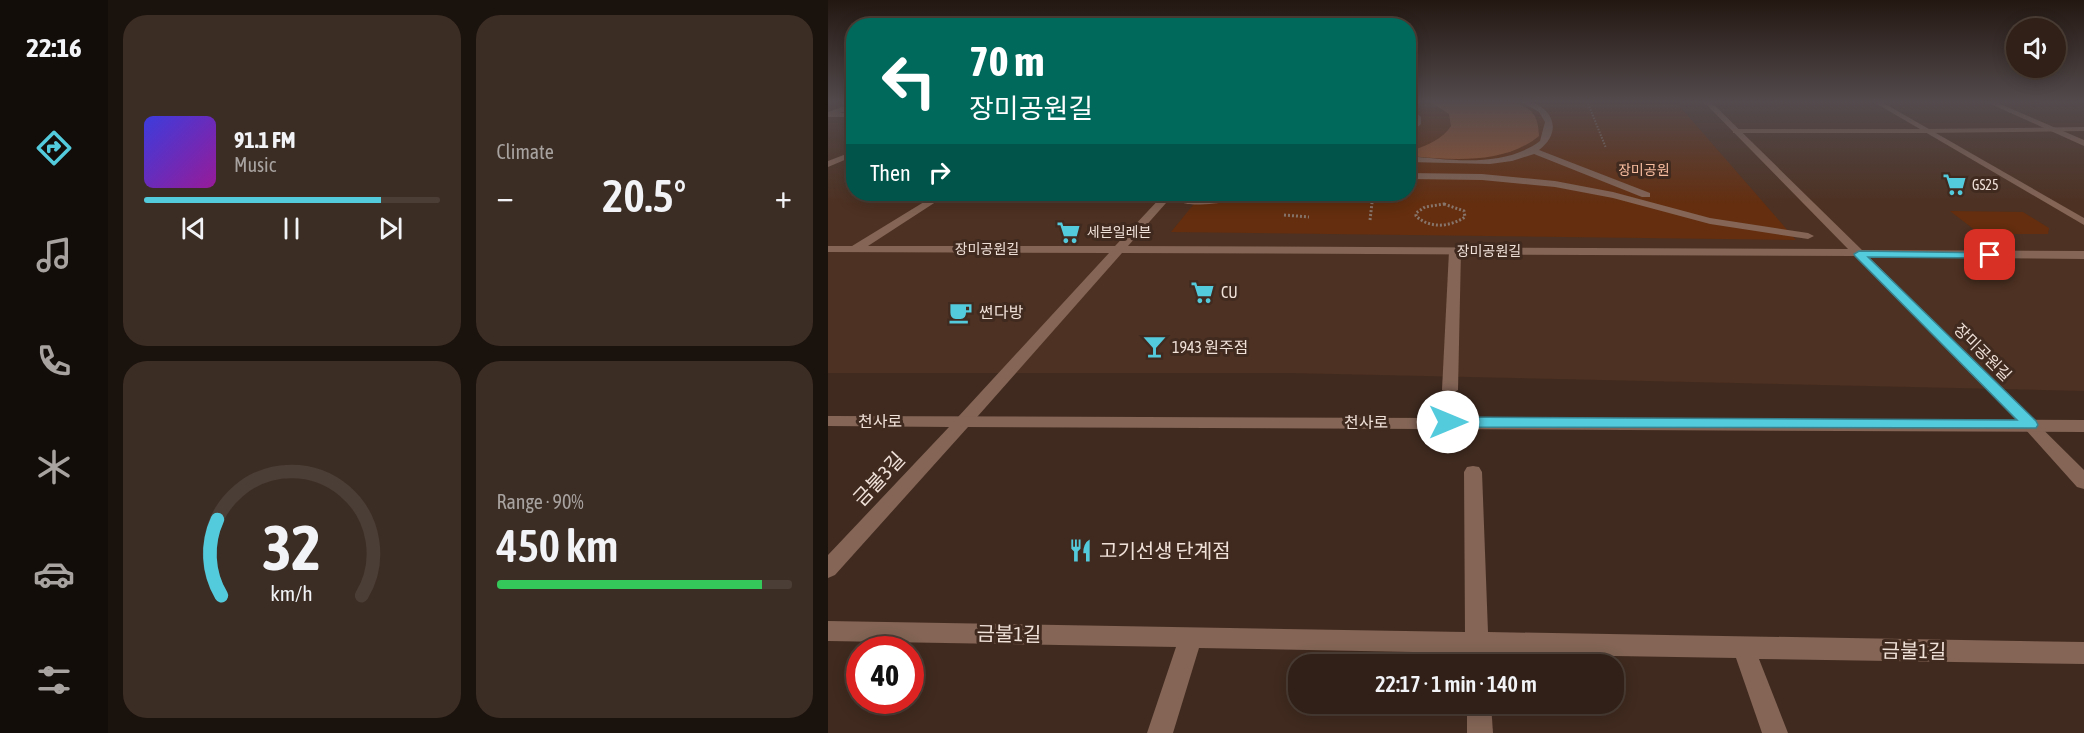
<!DOCTYPE html>
<html lang="en">
<head>
<meta charset="utf-8">
<style>
	:root { --surface:#302017; --page:#3c2d24; --text:#f1f3f6; --muted:#a8a3a1; --line:#4b3e36; --accent:#54cadd }
	body { margin:0; font-family:"Asap Condensed","Noto Sans KR",sans-serif; background:var(--page); color:var(--text); height:100vh; display:flex; flex-direction:column; font-size:22px; white-space:nowrap }
	* { box-sizing:border-box; margin:0 }
	p { font-size:20px; color:var(--muted) }
	.icon { flex:none; width:33px; height:33px; fill:none; stroke:currentColor; stroke-width:2; stroke-linecap:round; stroke-linejoin:round }
	.map { position:relative; flex:1; overflow:hidden }
	.drawer { display:flex; flex-direction:column; gap:15px; padding:15px; background:#1a120d; width:720px }
	.drawer>* { flex:none }
	.top-card { position:absolute; left:18px; top:18px; width:570px; height:183px; border-radius:24px; box-shadow:0 3px 15px #0003,0 0 0 2px var(--line); background:#00695c; color:#fff; overflow:hidden }
	.fabs { position:absolute; left:1178px; top:18px; display:grid; gap:12px }
	.fabs a { display:grid; place-items:center; width:60px; height:60px; border-radius:50%; background:var(--surface); box-shadow:0 3px 15px #0003,0 0 0 2px var(--line); font-size:30px }
	.speed { position:absolute; left:18px; top:636px; display:flex; gap:12px; font-size:30px; font-weight:700; text-align:center }
	.speed>* { display:grid; place-content:center; width:78px; height:78px; border-radius:50%; background:var(--surface); box-shadow:0 3px 15px #0003,0 0 0 2px var(--line); line-height:1 }
	.speed .limit { border:9px solid #d22; background:#fff; color:#111 }
	.pin { position:absolute; display:grid; place-items:center; width:51px; height:51px; color:#fff; margin:-26px; border-radius:12px; box-shadow:0 3px 9px #0006 }
	.me { position:absolute; width:66px; margin:-33px; rotate:90deg; stroke-linejoin:round; filter:drop-shadow(0 0 4px #0008) }
	.turn { display:flex; align-items:center; gap:21px; height:126px; padding:0 24px; font-size:27px }
	.turn .icon { width:78px; height:78px; stroke-width:2.5 }
	.turn b { display:block; font-size:42px; line-height:51px }
	.then { display:flex; align-items:center; height:57px; padding:0 24px; background:#0003; gap:12px; font-size:22px }
	.big { font-size:45px; font-weight:600; line-height:1.1 }
	.drawer .widget { flex:1; display:flex; flex-direction:column; justify-content:center; gap:9px; min-width:0; padding:0 21px; border-radius:24px; background:var(--page) }
	.drawer .dial { align-items:center; gap:0 }
	.dial svg { height:156px; overflow:visible; fill:none; stroke:var(--line); stroke-width:7; stroke-linecap:round; text-anchor:middle }
	.dial text { fill:var(--text); stroke:none }
	.song { display:flex; align-items:center; gap:18px }
	.cover { width:72px; height:72px; border-radius:9px; background:linear-gradient(135deg,hsl(240 70% 55%),hsl(300 70% 35%)) }
	.played { height:6px; border-radius:3px; background:linear-gradient(90deg,var(--accent) 80%,var(--line) 80%) }
	.keys { display:flex; justify-content:space-around; direction:ltr }
	.heat { display:flex; justify-content:space-between; align-items:center; font-size:33px; direction:ltr }
	.charge { height:9px; border-radius:4px; background:linear-gradient(90deg,#34c759 90%,var(--line) 0) }
	.drawer .tiles { flex:1; display:grid; gap:15px; grid-template-columns:repeat(2,1fr) }
	.trip { position:absolute; left:460px; top:654px; width:336px; height:60px; border-radius:24px; background:var(--surface); box-shadow:0 3px 15px #0003,0 0 0 2px var(--line); font-weight:600; line-height:60px; text-align:center }
	main { display:flex; flex:1; min-height:0 }
	.tabs { display:flex; flex-direction:column; width:108px; justify-content:space-around; align-items:center; background:#130d09; color:var(--muted) }
	.tabs .icon { width:42px; height:42px }
	.tabs .active { color:var(--accent) }
	.tabs b { font-size:27px; color:var(--text) }
	.map>svg:first-child { display:block }
	.built { fill:#4d3122 }
	.green { fill:#642e0f }
	.forest { fill:#965430 }
	.lines { fill:none; stroke-linecap:round; stroke-linejoin:round }
	.path-far1 { stroke:#87746a; stroke-width:2; stroke-dasharray:1.5 1.5; stroke-linecap:butt }
	.path { stroke:#87746a; stroke-width:3; stroke-dasharray:2 2; stroke-linecap:butt }
	.service { fill:#846556; fill-rule:evenodd }
	.pedestrian { fill:#846556; fill-rule:evenodd }
	.minor { fill:#846556; fill-rule:evenodd }
	.tertiary { fill:#846556; fill-rule:evenodd }
	.route { fill:#54cadd; stroke:#378390; stroke-width:1.5 }
	.labels { text-anchor:middle; stroke-width:6; stroke-linejoin:round; paint-order:stroke }
	.far-park-label { font-size:14px; fill:#f9bda0; stroke:#402a1f }
	.far-poi-label { font-size:14px; fill:#efe0d8; stroke:#402a1f; text-anchor:start }
	.far-street-label { font-size:14px; fill:#efe0d8; stroke:#402a1f }
	.poi-label { font-size:16px; fill:#efe0d8; stroke:#402a1f; text-anchor:start }
	.street-label { font-size:16px; fill:#efe0d8; stroke:#402a1f }
	.near-street-label { font-size:20px; fill:#efe0d8; stroke:#402a1f }
	.near-poi-label { font-size:20px; fill:#efe0d8; stroke:#402a1f; text-anchor:start }
</style>
</head>
<body>
<main>
<nav class="tabs">
<b>22:16</b>
<svg class="icon active" aria-label="directions" viewBox="0 0 24 24"><path d="M12 3l9 9-9 9-9-9zM9 14v-3h6M13 9l2 2-2 2"/></svg>
<svg class="icon" aria-label="music" viewBox="0 0 24 24"><path d="M9 18V5l10-2v13"/><circle cx="6" cy="18" r="3"/><circle cx="16" cy="16" r="3"/></svg>
<svg class="icon" aria-label="phone" viewBox="0 0 24 24"><path d="M5 4h4l2 5-3 2q2 4 5 5l2-3 5 2v4C11 20 4 13 5 4z"/></svg>
<svg class="icon" aria-label="climate" viewBox="0 0 24 24"><path d="M12 3v18M4 7l16 10M4 17L20 7"/></svg>
<svg class="icon" aria-label="car" viewBox="0 0 24 24"><path d="M5 17H2v-5l4-1 3-4h7l3 4 3 1v5h-3M9 17h6M6 11h13"/><circle cx="7" cy="17" r="2"/><circle cx="17" cy="17" r="2"/></svg>
<svg class="icon" aria-label="filters" viewBox="0 0 24 24"><path d="M4 7h16M4 17h16"/><circle cx="9" cy="7" r="2"/><circle cx="15" cy="17" r="2"/></svg>
</nav>
<section class="drawer">
<div class="tiles">
<div class="widget">
<div class="song"><i class="cover"></i><div><b>91.1 FM</b><p>Music</p></div></div>
<div class="played"></div>
<div class="keys"><svg class="icon" aria-label="previous" viewBox="0 0 24 24"><path d="M18 5L8 12l10 7zM5 5v14"/></svg><svg class="icon" aria-label="pause" viewBox="0 0 24 24"><path d="M8 5v14M16 5v14"/></svg><svg class="icon" aria-label="next" viewBox="0 0 24 24"><path d="M6 5l10 7-10 7zM19 5v14"/></svg></div>
</div>
<div class="widget"><p>Climate</p>
<div class="heat"><a>−</a><b class="big">20.5°</b><a>+</a></div>
</div>
<div class="widget dial"><svg viewBox="0 0 100 80">
<path d="M14 69A42 42 0 1 1 86 69"/>
<path d="M14 69A42 42 0 0 1 12 30" stroke="#54cadd"/>
<text x="50" y="56" font-size="32" font-weight="700">32</text>
<text x="50" y="72" font-size="11">km/h</text>
</svg></div>
<div class="widget"><p>Range · 90%</p><b class="big">450 km</b><div class="charge"></div></div>
</div>
</section>
<div class="map">
<svg width="1256" height="733" viewBox="0 0 1256 733">
	<rect width="100%" height="100%" fill="#402a1f"/>
	<path class="built" d="M0,101H25L26,194H580L581,101H1256V391L461,373H0Z"/>
	<g class="green">
		<path d="M581,101H847L968,240L343,232L374,194H580Z"/>
		<path d="M1122,211L1195,212L1221,228L1220,234H1152Z"/>
	</g>
	<path class="forest" d="M601,101H681C703,108 710,112 711,136C676,165 623,160 581,156V148L586,150C599,145 615,139 623,126L621,114Z"/>
	<g class="lines">
		<path class="path-far1" d="M759,101L778,148"/>
		<g class="path">
			<path d="M616,204L636,211L637,217C622,227 602,229 588,216V213L597,207Z"/>
			<path d="M456,215L481,217"/>
			<path d="M542,220L545,194"/>
		</g>
		<g class="service">
			<path d="M1156,101H1165L1256,140V146Z"/>
			<path d="M908,129H1097L1101,131L1097,133H905V129Z"/>
		</g>
		<g class="pedestrian">
			<path d="M692,101C722,101 738,130 711,150L822,193V197H814L706,154L684,161L662,164L580,162V156C623,160 676,168 712,141L717,122L711,112Z"/>
			<path d="M580,106L593,117V124L580,135V128L585,123V117L580,113Z"/>
			<rect x="0" y="113" width="26" height="4"/>
			<path d="M1256,127V131L1097,133L1093,131L1097,129Z"/>
			<path d="M26,151V156L0,167V161Z"/>
			<path d="M580,173L654,174L727,181L785,192L882,218L980,233L986,236L980,239L882,224L785,198L727,187L654,180L580,179Z"/>
			<path d="M398,194H440L435,197C420,199 363,209 354,202C364,195 385,197 398,194Z"/>
			<path d="M627,248L633,251L630,390L622,395L614,390L621,251Z"/>
		</g>
		<g class="minor">
			<path d="M875,101H882L1034,250L1256,251V259L1041,257L1256,470V489L1249,487L1197,429L1027,256L294,253L142,425H130L128,421L130,417L281,253L0,252V246H24L109,194H120L40,246H287L336,194H346L300,246L1020,249Z"/>
			<path d="M1044,101H1052L1256,218V225Z"/>
			<path d="M26,103V108L0,117V112Z"/>
			<path d="M645,466L651,467L654,472L660,632L1256,642V664L931,659L960,733H934L908,658L661,654V664H637V653L371,648L345,733H319L348,647L0,641V621L637,632L636,472L639,467Z"/>
			<path d="M639,704H663L665,733H639Z"/>
		</g>
		<path class="tertiary" d="M0,416L1256,420V432L140,427L7,575L0,578V555L121,427L0,426Z"/>
	</g>
	<linearGradient id="sky" x2="0" y2="1"><stop stop-color="#231711"/><stop offset="0.5" stop-color="#534a4d"/><stop offset="1" stop-color="#534a4d" stop-opacity="0"/></linearGradient>
	<rect width="1256" height="204" fill="url(#sky)"/>
	<path class="route" d="M1031,251L1166,253V257L1162,258L1040,257L1208,421L1210,425L1208,428L620,427L613,422L620,417L1189,420L1027,256L1026,254Z"/>
	<defs>
		<symbol id="supermarket-bare" viewBox="-9 -9 18 18"><path d="M-6-5.5h2.5l.6 2H6L4.5 2H-2.5L-4.4-4H-6ZM-1.5 3.2a1.3 1.3 0 1 0 .1 0ZM3 3.2a1.3 1.3 0 1 0 .1 0Z" fill="#54cadd" stroke="#402a1f" stroke-width="2.5" paint-order="stroke"/></symbol>
		<symbol id="cafe-bare" viewBox="-9 -9 18 18"><path d="M-5.5-4.5H6V0H3Q3 3.5 0 3.5H-2.5Q-5.5 3.5-5.5 0ZM3-3.2v2h1.7v-2ZM-6 4.5H4V6H-6Z" fill="#54cadd" stroke="#402a1f" stroke-width="2.5" paint-order="stroke"/></symbol>
		<symbol id="bar-bare" viewBox="-9 -9 18 18"><path d="M-6-5H6L.8 .8V4.5H3.5V6h-7V4.5H-.8V.8Z" fill="#54cadd" stroke="#402a1f" stroke-width="2.5" paint-order="stroke"/></symbol>
		<symbol id="restaurant-bare" viewBox="-9 -9 18 18"><path d="M-5-6h1v4h1v-4h1v4h1v-4h1v5L-1.5 .5V6h-2V.5L-5-1ZM5-6V6H3V1.5H1.5Q1.5-4 5-6Z" fill="#54cadd" stroke="#402a1f" stroke-width="2.5" paint-order="stroke"/></symbol>
	</defs>
	<g fill-rule="evenodd">
		<use href="#supermarket-bare" x="1110" y="168" width="33" height="33"/>
		<use href="#supermarket-bare" x="224" y="216" width="33" height="33"/>
		<use href="#supermarket-bare" x="358" y="276" width="33" height="33"/>
		<use href="#cafe-bare" x="116" y="296" width="33" height="33"/>
		<use href="#bar-bare" x="310" y="330" width="33" height="33"/>
		<use href="#restaurant-bare" x="236" y="534" width="33" height="33"/>
	</g>
	<g class="labels">
		<g class="far-park-label">
			<text x="816" y="175">장미공원</text>
		</g>
		<g class="far-poi-label">
			<text x="1144" y="190">GS25</text>
			<text x="259" y="237">세븐일레븐</text>
		</g>
		<g class="far-street-label">
			<text x="159" y="254">장미공원길</text>
			<text x="661" y="256">장미공원길</text>
		</g>
		<g class="poi-label">
			<text x="393" y="298">CU</text>
			<text x="151" y="318">썬다방</text>
			<text x="344" y="353">1943 원주점</text>
		</g>
		<g class="street-label">
			<text transform="translate(1155 352) rotate(45)" y="6">장미공원길</text>
			<text x="52" y="427">천사로</text>
			<text x="538" y="428">천사로</text>
		</g>
		<g class="near-street-label">
			<text transform="translate(51 479) rotate(-47)" y="7">금불3길</text>
			<text transform="translate(181 634) rotate(1)" y="7">금불1길</text>
			<text transform="translate(1086 651) rotate(1)" y="7">금불1길</text>
		</g>
		<g class="near-poi-label">
			<text x="271" y="558">고기선생 단계점</text>
		</g>
	</g>
</svg>
<div class="fabs">
<a><svg class="icon" aria-label="sound" viewBox="0 0 24 24"><path d="M4 9h4l5-4v14l-5-4H4zM17 9q2 3 0 6"/></svg></a>
</div>
<div class="speed"><div class="limit">40</div></div>
<div class="pin" style="left:1162px;top:255px;background:#d93025"><svg class="icon" aria-label="arrive" viewBox="0 0 24 24"><path d="M6 21V4h12l-3 4 3 4H6"/></svg></div>
<svg class="me" style="left:620px;top:422px" viewBox="-20 -20 40 40"><circle r="19" fill="#fff"/><path d="M0-13L10 11 0 6-10 11z" fill="#54cadd"/></svg>
<div class="trip">22:17 · 1 min · 140 m</div>
<div class="top-card">
<div class="turn"><svg class="icon" aria-label="left" viewBox="0 0 24 24"><path d="M17 20v-9H6M10 6l-5 5 5 5"/></svg><div><b>70 m</b>장미공원길</div></div>
<div class="then">Then<svg class="icon" aria-label="right" viewBox="0 0 24 24"><path d="M7 20v-9h11M14 6l5 5-5 5"/></svg></div>
</div>
</div>
</main>
</body>
</html>
